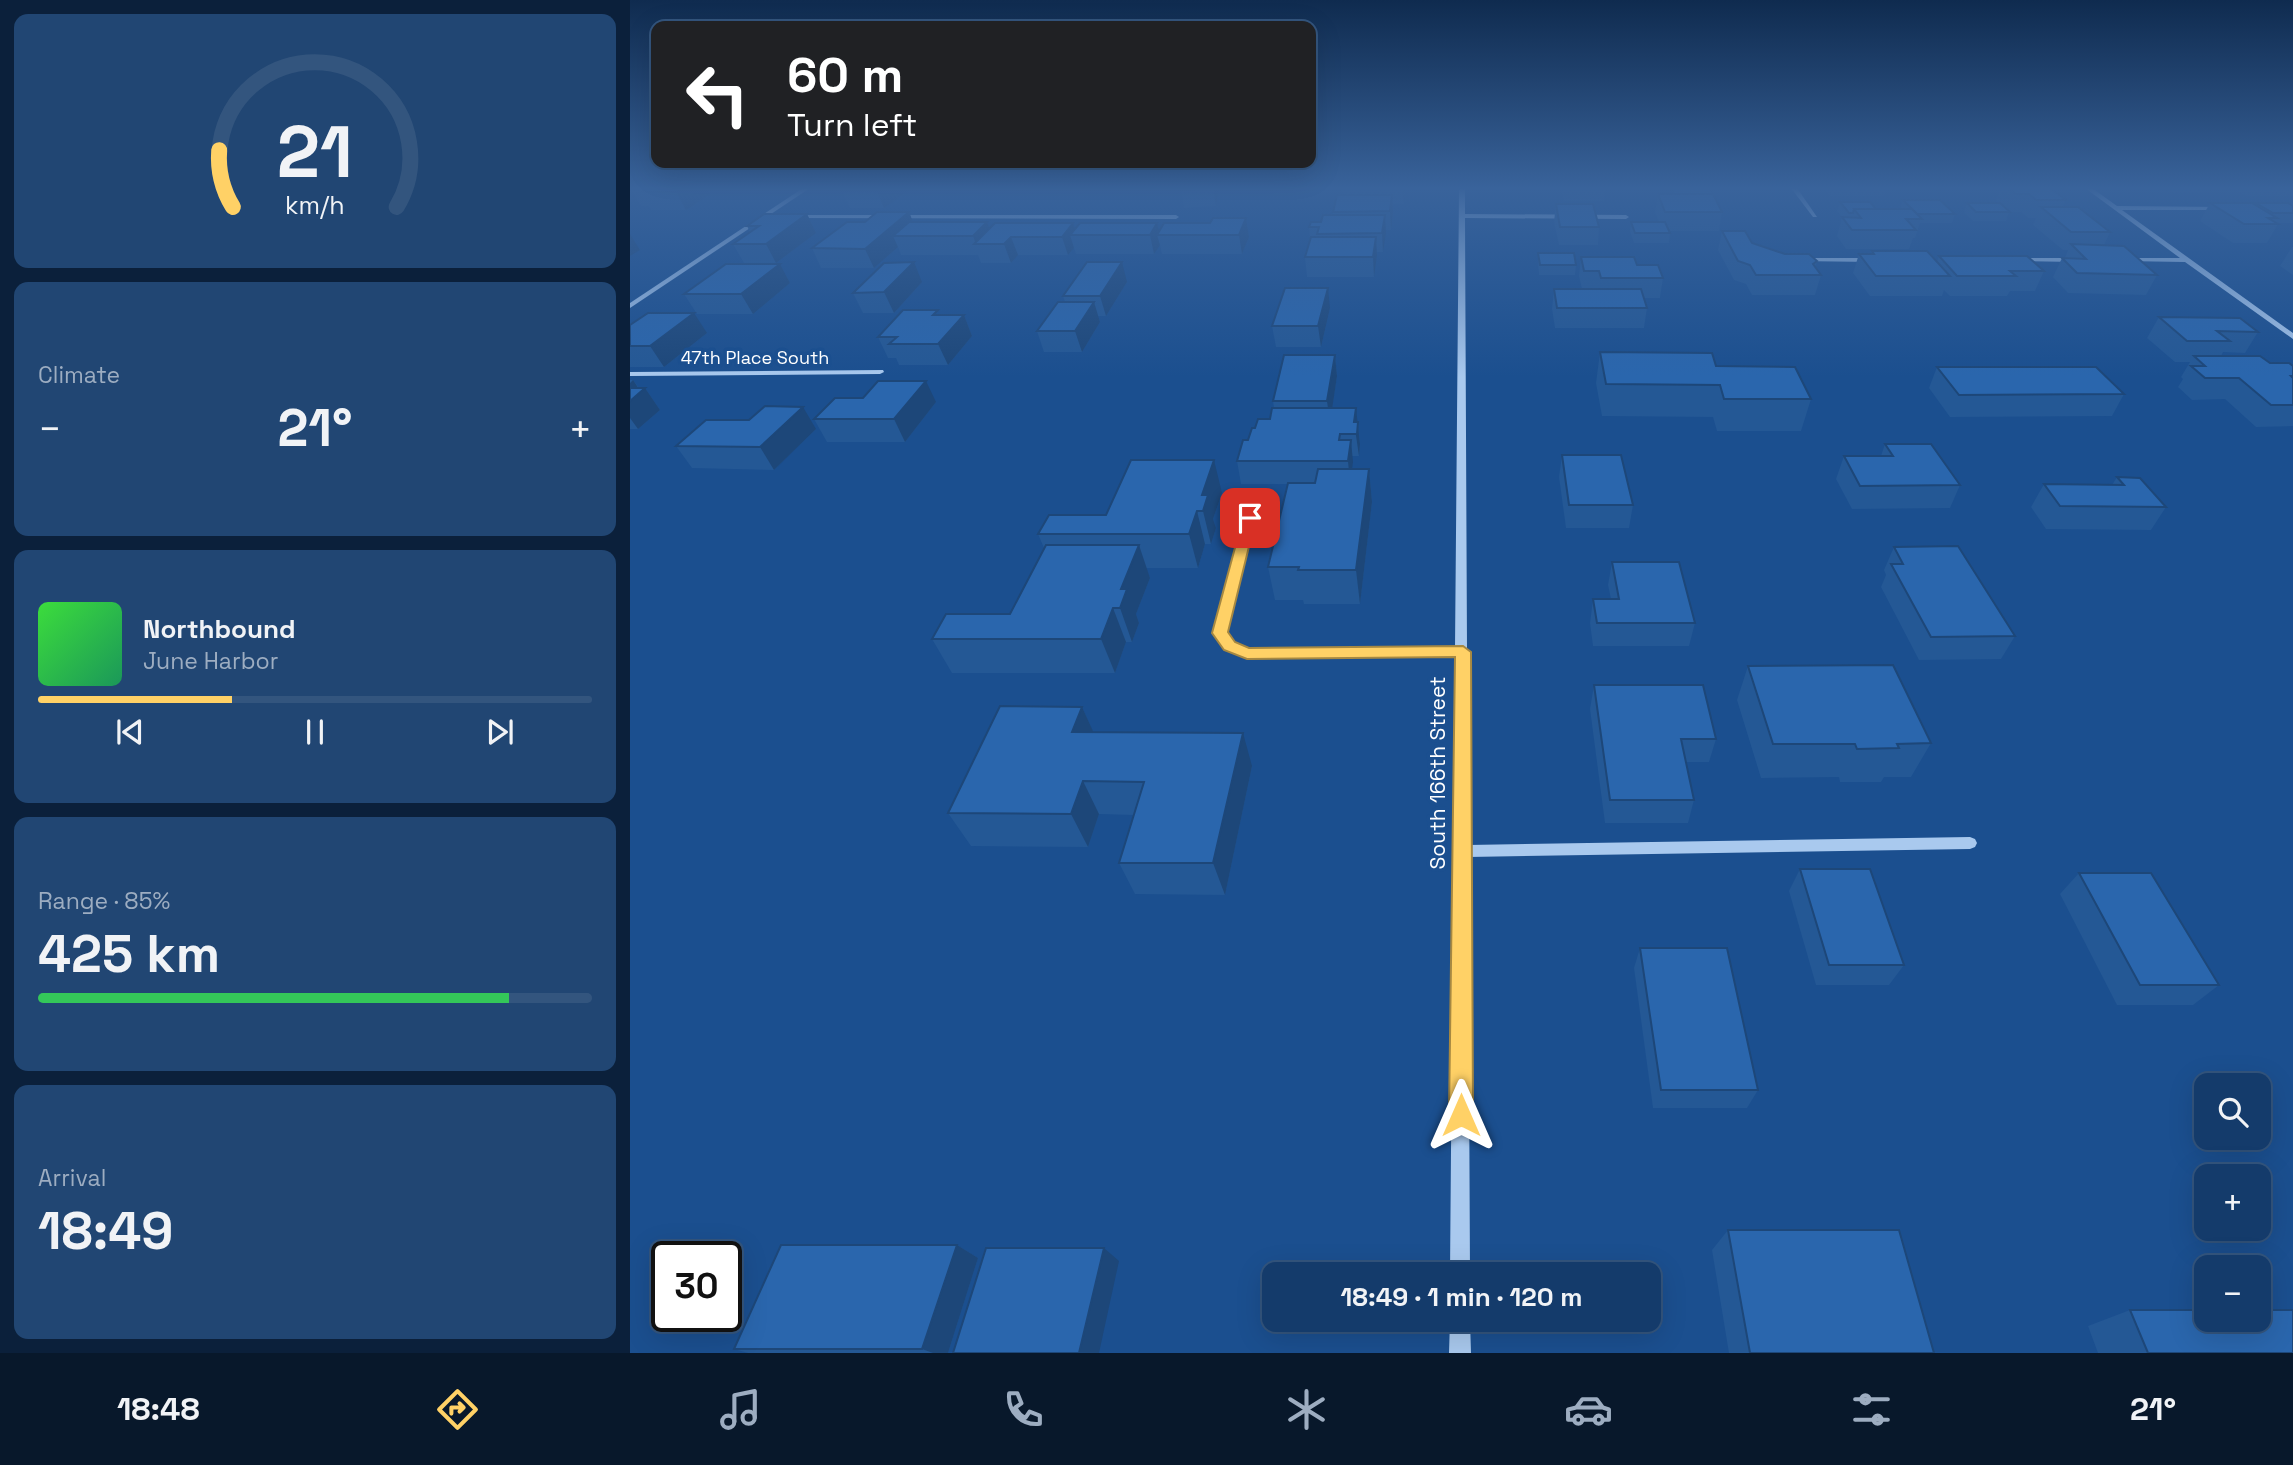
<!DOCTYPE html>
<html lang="en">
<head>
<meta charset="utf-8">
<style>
	:root { --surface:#143b6b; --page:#214673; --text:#f1f3f6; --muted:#9dadc1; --line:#33557e; --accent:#ffd166 }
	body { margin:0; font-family:"Space Grotesk",sans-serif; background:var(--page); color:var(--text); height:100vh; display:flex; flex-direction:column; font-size:26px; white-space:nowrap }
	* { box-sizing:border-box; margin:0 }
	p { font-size:23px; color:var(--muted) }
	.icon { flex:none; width:38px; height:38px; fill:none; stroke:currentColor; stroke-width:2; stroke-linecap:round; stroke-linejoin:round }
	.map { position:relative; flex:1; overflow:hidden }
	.sheet { display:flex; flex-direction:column; gap:14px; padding:14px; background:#0b203b; width:630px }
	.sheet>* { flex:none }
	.guide { position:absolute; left:21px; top:21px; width:665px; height:147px; border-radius:14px; box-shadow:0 7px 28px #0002,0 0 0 2px var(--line); background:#202124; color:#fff; overflow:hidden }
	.tools { position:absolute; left:1564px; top:1073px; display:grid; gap:14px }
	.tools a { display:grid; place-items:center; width:77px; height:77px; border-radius:14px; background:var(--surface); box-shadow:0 7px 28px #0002,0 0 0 2px var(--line); font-size:35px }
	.speed { position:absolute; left:21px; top:1241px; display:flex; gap:14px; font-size:35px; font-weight:700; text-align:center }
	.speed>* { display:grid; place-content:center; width:91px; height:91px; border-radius:50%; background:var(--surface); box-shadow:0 7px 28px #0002,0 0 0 2px var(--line); line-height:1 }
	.speed .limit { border:4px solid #111; border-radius:10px; background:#fff; color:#111 }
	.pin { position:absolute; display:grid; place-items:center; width:60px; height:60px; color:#fff; margin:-30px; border-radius:14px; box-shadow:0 4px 10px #0006 }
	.me { position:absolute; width:77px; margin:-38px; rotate:0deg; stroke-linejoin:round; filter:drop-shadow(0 0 5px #0008) }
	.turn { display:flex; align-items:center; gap:24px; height:147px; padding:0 21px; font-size:32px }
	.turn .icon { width:91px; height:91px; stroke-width:2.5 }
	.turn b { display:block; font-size:49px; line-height:60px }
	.big { font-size:52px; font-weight:700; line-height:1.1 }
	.sheet .tile { flex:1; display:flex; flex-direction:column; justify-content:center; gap:10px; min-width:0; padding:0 24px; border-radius:14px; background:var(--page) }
	.sheet .dial { align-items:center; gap:0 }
	.dial svg { height:182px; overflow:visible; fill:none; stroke:var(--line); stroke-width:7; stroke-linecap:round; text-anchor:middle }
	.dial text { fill:var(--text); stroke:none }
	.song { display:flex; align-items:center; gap:21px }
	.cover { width:84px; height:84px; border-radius:10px; background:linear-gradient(135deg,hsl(120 70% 55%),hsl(150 70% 35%)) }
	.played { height:7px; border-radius:4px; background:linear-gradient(90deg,var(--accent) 35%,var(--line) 35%) }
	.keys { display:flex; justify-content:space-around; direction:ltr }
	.heat { display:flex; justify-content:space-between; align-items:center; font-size:38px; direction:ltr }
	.charge { height:10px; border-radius:5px; background:linear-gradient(90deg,#34c759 85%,var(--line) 0) }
	.trip { position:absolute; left:632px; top:1262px; width:399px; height:70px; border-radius:14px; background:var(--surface); box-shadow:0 7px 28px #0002,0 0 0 2px var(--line); font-weight:700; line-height:70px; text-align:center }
	.tab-bar { display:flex; height:112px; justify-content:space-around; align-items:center; background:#08182b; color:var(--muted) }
	.tab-bar .icon { width:49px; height:49px }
	.tab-bar .selected { color:var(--accent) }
	.tab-bar b { font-size:32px; color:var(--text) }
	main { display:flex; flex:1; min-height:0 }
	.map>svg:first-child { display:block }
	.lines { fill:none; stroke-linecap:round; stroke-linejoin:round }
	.minor { fill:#a9c9ee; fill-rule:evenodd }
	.wall { fill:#245895 }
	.shaded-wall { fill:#1d4779 }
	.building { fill:#2a66ad; stroke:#1d4779; stroke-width:2 }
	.route { fill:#ffd166; stroke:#a68842; stroke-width:2 }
	.labels { text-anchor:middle; stroke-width:7; stroke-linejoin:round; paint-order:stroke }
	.far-street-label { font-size:18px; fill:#fff; stroke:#1b4f8f }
	.street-label { font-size:21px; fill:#fff; stroke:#1b4f8f }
</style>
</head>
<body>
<main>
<section class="sheet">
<div class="tile dial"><svg viewBox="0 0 100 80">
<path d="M14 69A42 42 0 1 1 86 69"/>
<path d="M14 69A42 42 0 0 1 8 44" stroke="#ffd166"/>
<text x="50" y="56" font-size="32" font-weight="700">21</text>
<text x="50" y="72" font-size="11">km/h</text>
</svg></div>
<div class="tile"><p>Climate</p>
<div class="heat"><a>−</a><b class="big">21°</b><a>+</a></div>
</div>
<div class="tile">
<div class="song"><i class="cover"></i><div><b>Northbound</b><p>June Harbor</p></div></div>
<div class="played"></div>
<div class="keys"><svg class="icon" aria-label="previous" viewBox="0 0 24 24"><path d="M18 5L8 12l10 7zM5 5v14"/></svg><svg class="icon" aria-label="pause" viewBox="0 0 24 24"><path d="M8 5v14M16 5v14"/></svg><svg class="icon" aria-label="next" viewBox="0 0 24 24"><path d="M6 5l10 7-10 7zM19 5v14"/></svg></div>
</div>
<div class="tile"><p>Range · 85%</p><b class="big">425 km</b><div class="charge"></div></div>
<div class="tile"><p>Arrival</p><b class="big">18:49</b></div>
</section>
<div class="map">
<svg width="1663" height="1353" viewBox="0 0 1663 1353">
	<rect width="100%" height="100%" fill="#1b4f8f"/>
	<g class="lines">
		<g class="minor">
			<path d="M173,188H180L0,308V303Z"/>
			<path d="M829,188H835V214L996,215L999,217L996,219L835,218L837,649L839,652L837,655L838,845L1340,837L1345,839L1347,843L1345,847L1340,849L838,857L840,1274H820L825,656L617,658L596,649L584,633L621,495L626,492L631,495L596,633L604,643L619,650L825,648Z"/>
			<path d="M1161,188H1167L1187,217H1183Z"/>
			<path d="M1455,188H1462L1487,206L1595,207L1593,210H1492L1663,333V339L1555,262L1494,261V259L1496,258H1550Z"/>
			<path d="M162,215H546L549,217L546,219L160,218Z"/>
			<path d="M1170,258H1243L1246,260L1243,262L1168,261V259Z"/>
			<path d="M1387,258H1446L1449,260L1446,262L1385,261V259Z"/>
			<path d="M253,370L254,372L250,374L0,376V372Z"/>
			<path d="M820,1320H840L841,1353H819Z"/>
		</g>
	</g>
	<g class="wall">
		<path d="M0,188H77L81,194L56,210H21L19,206H11Z"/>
		<path d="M216,188H283L254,208H220L212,191Z"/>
		<path d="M551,188H589L586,206L554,208Z"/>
		<path d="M712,188H775L774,204H763V212L761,230H755L753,252H747L744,277H677L675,257L680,238L679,227L703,215V212L712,195Z"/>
		<path d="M931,188H986V190H975L974,201H934Z"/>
		<path d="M1041,188L1092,212L1089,231H1039L1040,233L1039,243H1004L1000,231L1001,222H1029L1025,212L1028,194H1040Z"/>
		<path d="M1193,188H1256L1254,196H1200Z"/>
		<path d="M1356,188H1420L1436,200L1432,207L1480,232L1474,245L1527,275L1516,295L1438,293L1423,277L1432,258H1435L1438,250H1433L1403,225L1406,218H1398L1391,212H1379L1376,221H1343L1334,212L1337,203H1368L1366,201L1370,189H1358Z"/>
		<path d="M1535,188H1576L1573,193H1542Z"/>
		<path d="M1602,188H1663V196H1616Z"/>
		<path d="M1273,200L1325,214L1322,223H1290L1285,238H1283L1279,249H1216L1207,236L1212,217L1207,211L1210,202L1246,209H1270Z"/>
		<path d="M1580,203L1625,205L1626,203L1663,206V223H1646L1648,224L1637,243H1603L1570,221Z"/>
		<path d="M926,204L969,227L968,245H929L924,222Z"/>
		<path d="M279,212L283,222H357L359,229L443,223L445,229L529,232L616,218L619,237L612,254H532L530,245L524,254H446L444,248L438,255H388L381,263H351L348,255H271L268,247L244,268H191L182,248L235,222Z"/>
		<path d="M177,214L186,233L146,263H114L103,244L120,232L117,226Z"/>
		<path d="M1092,231L1155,254L1187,261L1185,267L1191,275L1185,295H1122L1116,284L1104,280L1088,250Z"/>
		<path d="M1662,247H1663V275L1650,266Z"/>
		<path d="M1242,251L1307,262L1309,256L1414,271L1405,291H1380L1377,296H1320L1314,290L1312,296H1240L1223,273L1229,254H1242Z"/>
		<path d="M908,253L946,265L945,275H909L908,262Z"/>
		<path d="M951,257L1007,265L1033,278L1030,298H1014L1017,308L1014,328H925L922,309L924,289H952L949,276Z"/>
		<path d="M150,264L160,283L123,314H67L54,294Z"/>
		<path d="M292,282L264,313H233L223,293Z"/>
		<path d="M497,282L476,316H468L470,322L452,352H414L407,331L435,302L433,296Z"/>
		<path d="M700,308L691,347H646L642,326Z"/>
		<path d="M310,315H334L342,336L318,365H269L266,358H258L248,337Z"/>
		<path d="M1529,317L1628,332L1615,353L1593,352L1591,356L1663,366V426L1626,427L1595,399L1562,400L1548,387L1553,379L1551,377L1560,362H1545L1517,338Z"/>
		<path d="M0,325L77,333L34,367H0Z"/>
		<path d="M970,352L1086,366L1181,399L1171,431H1087L1083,417L972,416L966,383Z"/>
		<path d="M705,355L707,376L702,408L728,422L730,444L729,456H722V469H739L742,502L730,604H674L673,600H645L638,567L657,484H611L607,461L625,428L640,419L644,408L643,401Z"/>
		<path d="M1307,367L1494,394L1482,416L1320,417L1299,388Z"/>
		<path d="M0,380H3L9,388H15L30,410L8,429H0Z"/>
		<path d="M233,398L306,402L275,442H197L184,419Z"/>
		<path d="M186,429L144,470L62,468L46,446Z"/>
		<path d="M1255,444L1330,485L1320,508L1222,509L1206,479L1214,456H1251Z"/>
		<path d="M932,455L1003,505L999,528H936L929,477Z"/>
		<path d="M1487,477L1536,507L1521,530L1416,529L1401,507L1414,484L1482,485Z"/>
		<path d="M592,493L583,519L586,528L581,544H575L568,568H516L520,578L506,614L509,623L502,642H496L485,673H322L302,639L380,614L414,548L408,534L476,515Z"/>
		<path d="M1264,547L1385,636L1371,659L1289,660L1251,587L1256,575L1254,570Z"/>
		<path d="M982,562L1065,623L1059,646H963L960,623L963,599H981L978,585Z"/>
		<path d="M1118,666L1301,743L1281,777H1254L1251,782H1210L1209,777L1131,778L1107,700Z"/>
		<path d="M964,685L1086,739L1079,762H1056L1064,800L1058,823H975L960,709Z"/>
		<path d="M452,707L463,732L622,766L595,895L505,894L489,863L504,815L469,814L458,847L341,846L318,813Z"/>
		<path d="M1170,869L1274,965L1259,985H1186L1159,891Z"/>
		<path d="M1449,873L1589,985L1563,1005H1487L1430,894Z"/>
		<path d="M1010,948L1128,1090L1117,1108H1023L1004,968Z"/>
		<path d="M1098,1230L1304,1353H1099L1082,1250Z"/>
		<path d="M327,1245L348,1258L318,1353H118L104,1349Z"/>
		<path d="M1500,1310L1663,1353H1468L1458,1326Z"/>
	</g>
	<g class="shaded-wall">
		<path d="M52,188H77L81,194L56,210L46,192Z"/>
		<path d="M251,188H283L254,208L247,191Z"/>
		<path d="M583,188H589L586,206Z"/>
		<path d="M773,188H775L774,204Z"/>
		<path d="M762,195L763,212L761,230L760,211Z"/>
		<path d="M279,212L286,231L263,236L268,247L244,268L235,249Z"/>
		<path d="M177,214L186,233L146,263L136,244Z"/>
		<path d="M755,215L756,233L753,252L752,233Z"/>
		<path d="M616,218L619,237L612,254L609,235Z"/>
		<path d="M357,222L363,240L346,244L343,236Z"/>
		<path d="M443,223L447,235H440L444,248L438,255L432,237Z"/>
		<path d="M527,223L530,235H527L530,245L524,254L520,235Z"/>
		<path d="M0,234L10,250L0,256Z"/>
		<path d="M381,237L388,255L381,263L374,244Z"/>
		<path d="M746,237L747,255L744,277L743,257Z"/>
		<path d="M284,262L292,282L264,313L254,292Z"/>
		<path d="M492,262L497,282L476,316L470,296Z"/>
		<path d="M150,264L160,283L123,314L111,294Z"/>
		<path d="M698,288L700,308L691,347L688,326Z"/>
		<path d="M464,302L470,322L452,352L445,331Z"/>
		<path d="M64,313L77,333L34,367L20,346Z"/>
		<path d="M334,315L342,336L318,365L308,344Z"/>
		<path d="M705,355L707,376L700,423L697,401Z"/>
		<path d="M3,380L11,392L15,388L30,410L8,429L0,418V383Z"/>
		<path d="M296,381L306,402L275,442L264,419Z"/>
		<path d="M173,407L186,429L144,470L130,447Z"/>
		<path d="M726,408L730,444L729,456L724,422Z"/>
		<path d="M721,440L723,462L720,483L718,461Z"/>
		<path d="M584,460L592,493L583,519L586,528L581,544L573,511L572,495Z"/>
		<path d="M739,469L742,502L730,604L726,570Z"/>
		<path d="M567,511L575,544L568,568L559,534Z"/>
		<path d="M509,545L520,578L506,614L509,623L502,642L490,608L491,589Z"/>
		<path d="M483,608L496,642L485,673L471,639Z"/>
		<path d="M452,707L467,740L442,732Z"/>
		<path d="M613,733L622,766L595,895L583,863Z"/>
		<path d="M453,781L469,814L458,847L441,814Z"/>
		<path d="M327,1245L348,1258L318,1353H303L292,1349Z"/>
		<path d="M474,1248L489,1261L469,1353H449Z"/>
	</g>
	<g class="building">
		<path d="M18,188H52L46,192H11Z"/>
		<path d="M216,188H251L247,191H212Z"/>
		<path d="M551,188H583L551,190Z"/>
		<path d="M1041,188H1080L1085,198L1083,194H1044Z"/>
		<path d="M1378,188H1420L1436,200H1406L1399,194H1386Z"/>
		<path d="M1028,194H1083L1092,212H1035Z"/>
		<path d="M707,195H762L760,211L703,212Z"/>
		<path d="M1273,200H1310L1325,214H1287Z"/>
		<path d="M1210,202H1240L1246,209H1224L1223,213H1219Z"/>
		<path d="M1337,203H1370L1380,212H1346Z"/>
		<path d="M1580,203H1622L1647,218H1638L1648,224H1614Z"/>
		<path d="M1626,203H1658L1663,206V213H1643Z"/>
		<path d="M926,204H963L969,227H930Z"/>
		<path d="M1411,207H1448L1480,232H1441Z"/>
		<path d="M1224,209H1282L1292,219H1276L1286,230H1222L1212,217L1231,218Z"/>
		<path d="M247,212H279L235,249L182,248L217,222H235Z"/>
		<path d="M134,214H177L136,244H103L129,226H117Z"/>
		<path d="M693,215H755L752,233L687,234L689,227H679L681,222H691Z"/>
		<path d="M583,218H616L609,235H527L534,223H580Z"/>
		<path d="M279,222H357L343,236H263Z"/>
		<path d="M1001,222H1035L1040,233H1005Z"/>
		<path d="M365,223H443L432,237H381L374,244H344Z"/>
		<path d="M450,223H527L520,235H440Z"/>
		<path d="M1092,231H1115L1122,243L1155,254H1179L1187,261L1183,264L1191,275H1126L1120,265L1108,261Z"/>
		<path d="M681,237H746L743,257H675Z"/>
		<path d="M1441,244L1494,246L1527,275L1447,273L1432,258L1456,259Z"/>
		<path d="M1242,251H1297L1320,276H1246L1229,254H1244Z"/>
		<path d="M908,253H944L946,265H910Z"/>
		<path d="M1309,256H1397L1414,271H1380L1386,276H1327Z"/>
		<path d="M951,257H1004L1007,265H1028L1033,278H971L969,271H954Z"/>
		<path d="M284,262L254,292L223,293L254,263Z"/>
		<path d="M457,262H492L470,296H433Z"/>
		<path d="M96,264H150L111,294H54Z"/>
		<path d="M655,288H698L688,326H642Z"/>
		<path d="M924,289H1011L1017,308H927Z"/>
		<path d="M428,302H464L445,331H407Z"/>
		<path d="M273,310H308L303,315H334L308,344H259L267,337H248Z"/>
		<path d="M18,313H64L20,346H0V325Z"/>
		<path d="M1529,317L1610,318L1628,332L1587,331L1600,341H1557Z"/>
		<path d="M970,352L1082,353L1086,366L1165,367L1181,399H1094L1090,385L976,384Z"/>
		<path d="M654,355H705L697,401H643Z"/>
		<path d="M1564,356H1630L1640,363H1659L1663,366V376H1661L1663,378V405H1641L1609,378H1575L1561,366H1575Z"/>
		<path d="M1307,367H1466L1494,394L1329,395Z"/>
		<path d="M248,381H296L264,419H184L205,398H233Z"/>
		<path d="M0,388H15L0,401Z"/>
		<path d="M135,406L173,407L130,447L46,446L76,420H119Z"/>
		<path d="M642,408H726L724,422H728L727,434H710L709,440H721L718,461H607L613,440H618L622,428H625L628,419H640Z"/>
		<path d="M1255,444H1301L1330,485L1230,486L1214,456H1263Z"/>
		<path d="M932,455H991L1003,505H939Z"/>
		<path d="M501,460H584L572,495H578L573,511H567L559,534H408L419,515H476Z"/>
		<path d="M688,469H739L726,570H668L669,567H638L658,483H685Z"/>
		<path d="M1487,477L1510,478L1536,507L1430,506L1414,484L1494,485Z"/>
		<path d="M416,545H509L491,589H497L490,608H483L471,639H302L316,614H380Z"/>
		<path d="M1328,546L1385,636L1301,637L1261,564H1273L1264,547Z"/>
		<path d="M982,562H1049L1065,623H967L963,599H989Z"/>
		<path d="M1263,665L1301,743L1267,744L1269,748L1227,749L1225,744H1143L1118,666Z"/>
		<path d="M964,685H1073L1086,739H1051L1064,800H980Z"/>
		<path d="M370,706L452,707L442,732L613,733L583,863H489L514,782L453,781L441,814L318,813Z"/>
		<path d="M1170,869H1240L1274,965H1199Z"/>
		<path d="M1449,873H1521L1589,985H1510Z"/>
		<path d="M1010,948H1097L1128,1090H1031Z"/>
		<path d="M1098,1230H1269L1304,1353H1120Z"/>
		<path d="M151,1245H327L292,1349H104Z"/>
		<path d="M356,1248H474L449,1353H323Z"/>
		<path d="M1500,1310H1577V1320H1629V1310H1663V1353H1518Z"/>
	</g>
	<linearGradient id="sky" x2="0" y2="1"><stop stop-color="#0f2b4f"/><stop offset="0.5" stop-color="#39639b"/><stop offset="1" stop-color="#39639b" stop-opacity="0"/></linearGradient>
	<rect width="1663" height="377" fill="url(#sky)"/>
	<path class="route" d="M620,514L626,518L598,632L605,642L619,648L833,646L841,652L843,1115L839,1124L831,1127L823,1124L819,1115L825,657L617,659L594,650L582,633L613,518Z"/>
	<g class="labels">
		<g class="far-street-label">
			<text x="125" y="364">47th Place South</text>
		</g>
		<g class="street-label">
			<text transform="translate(808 773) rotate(-90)" y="7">South 166th Street</text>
		</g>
	</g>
</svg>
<div class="tools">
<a><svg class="icon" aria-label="search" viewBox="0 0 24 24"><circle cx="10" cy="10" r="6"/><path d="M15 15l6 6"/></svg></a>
<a>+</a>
<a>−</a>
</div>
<div class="speed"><div class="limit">30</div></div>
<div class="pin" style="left:620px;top:518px;background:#d93025"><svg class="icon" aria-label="arrive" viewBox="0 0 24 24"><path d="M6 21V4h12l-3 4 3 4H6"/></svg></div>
<svg class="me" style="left:831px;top:1115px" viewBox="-20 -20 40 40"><path d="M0-17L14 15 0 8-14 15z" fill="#ffd166" stroke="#fff" stroke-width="4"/></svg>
<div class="trip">18:49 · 1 min · 120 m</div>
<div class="guide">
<div class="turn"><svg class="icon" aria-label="left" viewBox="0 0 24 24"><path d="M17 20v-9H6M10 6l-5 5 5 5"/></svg><div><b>60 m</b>Turn left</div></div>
</div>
</div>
</main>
<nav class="tab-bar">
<b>18:48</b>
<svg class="icon selected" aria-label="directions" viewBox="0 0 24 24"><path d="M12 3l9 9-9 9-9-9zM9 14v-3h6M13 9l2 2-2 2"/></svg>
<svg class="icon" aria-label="music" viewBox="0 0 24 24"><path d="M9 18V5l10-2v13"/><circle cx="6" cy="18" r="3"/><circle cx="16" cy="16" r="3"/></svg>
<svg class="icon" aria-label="phone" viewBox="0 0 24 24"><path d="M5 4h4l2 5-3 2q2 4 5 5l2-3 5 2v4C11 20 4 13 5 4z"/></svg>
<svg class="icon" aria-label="climate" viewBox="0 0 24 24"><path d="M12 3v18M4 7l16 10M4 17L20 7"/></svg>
<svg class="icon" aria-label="car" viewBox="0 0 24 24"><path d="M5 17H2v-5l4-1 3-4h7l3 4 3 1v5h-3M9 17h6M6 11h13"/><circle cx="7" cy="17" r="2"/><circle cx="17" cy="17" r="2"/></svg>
<svg class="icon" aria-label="filters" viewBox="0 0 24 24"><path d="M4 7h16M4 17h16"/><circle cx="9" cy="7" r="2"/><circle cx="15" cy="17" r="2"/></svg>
<b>21°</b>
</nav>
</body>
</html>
